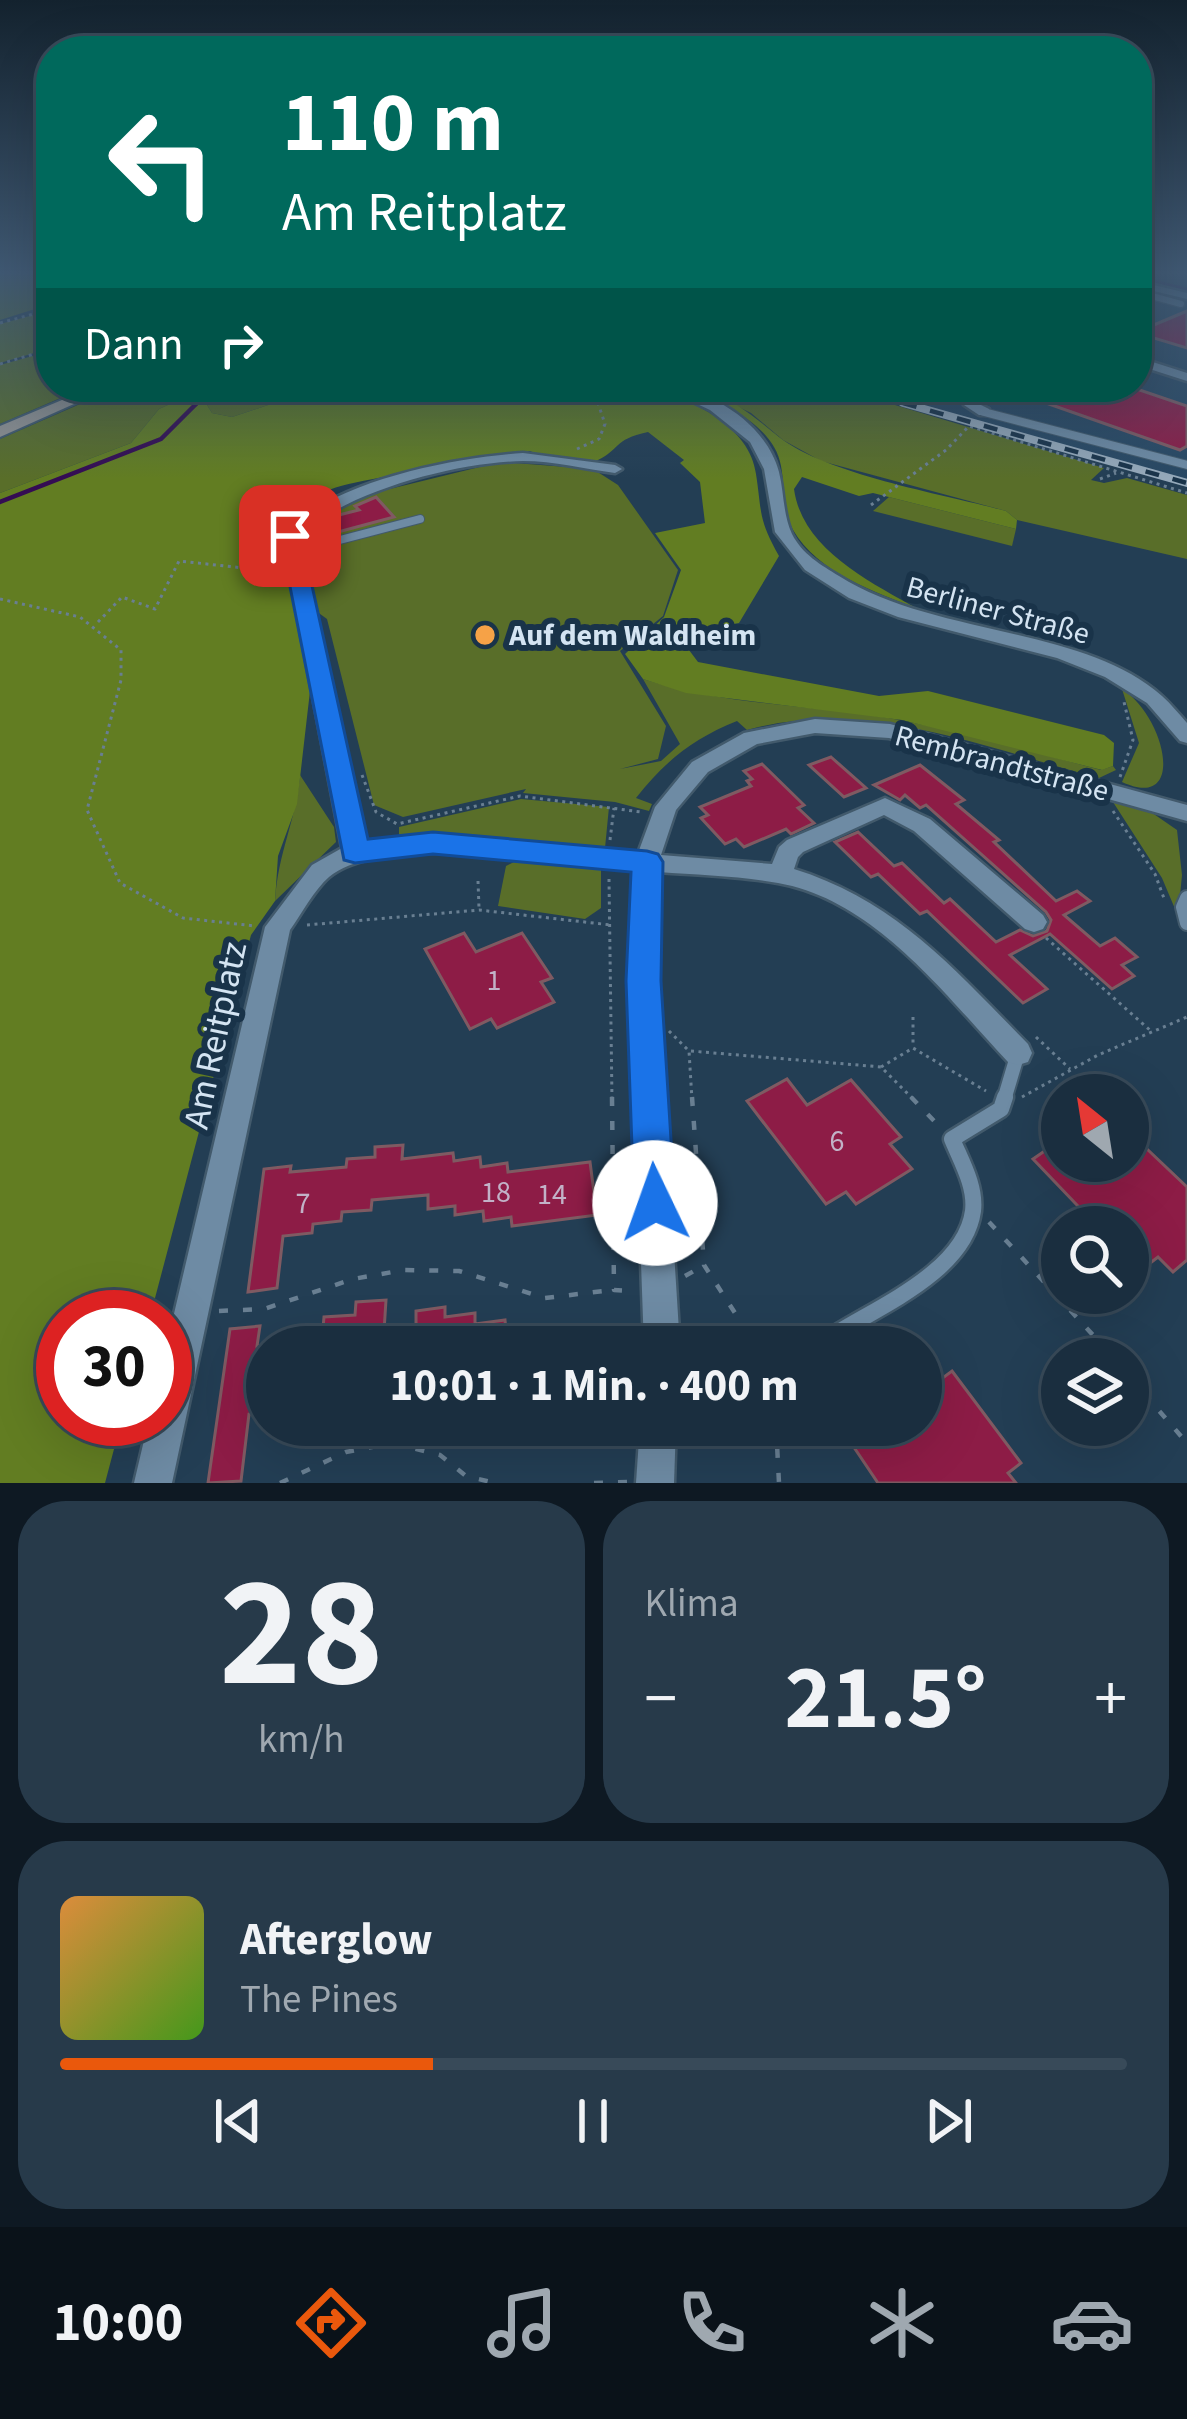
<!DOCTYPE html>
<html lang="de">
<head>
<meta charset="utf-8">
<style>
	:root { --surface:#1a2e3f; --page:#273a4a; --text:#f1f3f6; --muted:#9fa8b0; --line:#384a59; --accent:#ea580c }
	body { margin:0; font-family:"Source Sans 3",sans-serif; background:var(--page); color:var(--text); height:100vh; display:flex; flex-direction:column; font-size:45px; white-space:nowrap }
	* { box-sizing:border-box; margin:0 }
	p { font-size:39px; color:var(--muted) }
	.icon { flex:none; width:66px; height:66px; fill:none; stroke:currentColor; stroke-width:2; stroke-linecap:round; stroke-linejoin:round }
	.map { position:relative; height:1483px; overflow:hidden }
	.panel { display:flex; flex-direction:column; gap:18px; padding:18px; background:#0e1923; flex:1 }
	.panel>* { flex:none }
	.guide { position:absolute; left:36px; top:36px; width:1116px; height:366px; border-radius:48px; box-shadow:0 12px 48px #0002,0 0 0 3px var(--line); background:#00695c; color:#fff; overflow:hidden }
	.needle { width:78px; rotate:330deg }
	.fabs { position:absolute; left:1041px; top:1074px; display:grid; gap:24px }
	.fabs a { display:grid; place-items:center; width:108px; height:108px; border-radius:50%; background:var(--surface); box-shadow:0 12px 48px #0002,0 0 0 3px var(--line); font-size:60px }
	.speed { position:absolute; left:36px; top:1290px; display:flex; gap:24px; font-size:60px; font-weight:700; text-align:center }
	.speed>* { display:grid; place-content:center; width:156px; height:156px; border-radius:50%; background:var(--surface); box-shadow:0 12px 48px #0002,0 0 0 3px var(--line); line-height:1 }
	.speed .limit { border:18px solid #d22; background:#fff; color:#111 }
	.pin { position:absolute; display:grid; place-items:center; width:102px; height:102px; color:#fff; margin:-51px; border-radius:24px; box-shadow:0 6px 18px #0006 }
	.me { position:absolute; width:132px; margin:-66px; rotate:357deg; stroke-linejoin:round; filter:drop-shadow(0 0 9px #0008) }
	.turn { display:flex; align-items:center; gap:42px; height:252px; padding:0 48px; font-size:54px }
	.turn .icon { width:156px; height:156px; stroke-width:2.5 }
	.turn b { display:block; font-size:84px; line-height:102px }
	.then { display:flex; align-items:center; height:114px; padding:0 48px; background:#0003; gap:24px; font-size:45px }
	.big { font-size:90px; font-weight:700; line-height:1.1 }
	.panel .widget { flex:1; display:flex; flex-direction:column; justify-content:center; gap:18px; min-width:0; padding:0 42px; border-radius:48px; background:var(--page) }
	.panel .dial { align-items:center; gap:0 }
	.dial b { font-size:156px; line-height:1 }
	.song { display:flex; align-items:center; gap:36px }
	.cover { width:144px; height:144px; border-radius:18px; background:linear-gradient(135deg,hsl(30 70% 55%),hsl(100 70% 35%)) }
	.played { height:12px; border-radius:6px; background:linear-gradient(90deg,var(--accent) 35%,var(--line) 35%) }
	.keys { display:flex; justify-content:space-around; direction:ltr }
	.heat { display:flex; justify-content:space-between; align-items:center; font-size:66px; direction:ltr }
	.panel .tiles { flex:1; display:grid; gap:18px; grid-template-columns:1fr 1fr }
	.widget:last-child { grid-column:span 2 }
	.trip { position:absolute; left:246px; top:1326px; width:696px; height:120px; border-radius:60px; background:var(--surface); box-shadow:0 12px 48px #0002,0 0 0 3px var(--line); font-weight:700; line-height:120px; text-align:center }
	.tab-bar { display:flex; height:192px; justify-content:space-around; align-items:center; background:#0a1219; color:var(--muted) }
	.tab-bar .icon { width:84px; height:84px }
	.tab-bar .on { color:var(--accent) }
	.tab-bar b { font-size:54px; color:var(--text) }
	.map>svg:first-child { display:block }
	.built { fill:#284863 }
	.green { fill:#596e29 }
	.forest { fill:#627d22 }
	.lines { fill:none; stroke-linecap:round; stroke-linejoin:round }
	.stream-far1 { stroke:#340c53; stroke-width:3 }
	.stream { stroke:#340c53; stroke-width:4.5 }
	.building { fill:#8d1c46; stroke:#7f5a62; stroke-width:3 }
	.lane-far3-casing { stroke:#425a6c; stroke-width:9 }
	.lane-far2-casing { stroke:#425a6c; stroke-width:10 }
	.lane-far1-casing { stroke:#425a6c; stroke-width:18 }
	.lane-casing { stroke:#425a6c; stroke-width:21 }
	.street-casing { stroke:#425a6c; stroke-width:5 }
	.secondary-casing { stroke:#425a6c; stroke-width:4 }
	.path-far1 { stroke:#697f92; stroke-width:3; stroke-dasharray:3 4.5; stroke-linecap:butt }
	.path { stroke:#697f92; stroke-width:4.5; stroke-dasharray:9 15; stroke-linecap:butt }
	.lane-far3 { stroke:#6e8ba4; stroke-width:6 }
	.lane-far2 { stroke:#6e8ba4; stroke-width:8 }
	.lane-far1 { stroke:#6e8ba4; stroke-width:14 }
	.lane { stroke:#6e8ba4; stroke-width:16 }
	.street { fill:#6e8ba4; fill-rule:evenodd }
	.secondary { fill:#939391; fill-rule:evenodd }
	.rail-far1-casing { stroke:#95a9ba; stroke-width:6 }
	.rail-casing { stroke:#95a9ba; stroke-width:8 }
	.rail-far1 { stroke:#193349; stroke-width:3; stroke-dasharray:10; stroke-linecap:butt }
	.rail { stroke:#193349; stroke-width:4.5; stroke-dasharray:14; stroke-linecap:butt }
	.route { fill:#1a73e8; stroke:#114b97; stroke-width:3 }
	.poi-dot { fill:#f6a247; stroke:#193349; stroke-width:4.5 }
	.labels { text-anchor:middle; stroke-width:12; stroke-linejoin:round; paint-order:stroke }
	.street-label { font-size:30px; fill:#d4e4f2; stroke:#193349 }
	.poi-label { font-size:30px; font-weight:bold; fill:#d4e4f2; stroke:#193349; text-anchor:start }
	.near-number-label { font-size:30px; fill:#c2b2c7 }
	.near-street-label { font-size:36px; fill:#d4e4f2; stroke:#193349 }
</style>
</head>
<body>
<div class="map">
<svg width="1187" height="1483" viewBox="0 0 1187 1483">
	<rect width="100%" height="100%" fill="#233e54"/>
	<g class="built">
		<path d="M1137,282L1187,295V372L1137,357Z"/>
		<path d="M1137,365L1187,381V481L853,387H1137Z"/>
	</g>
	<g class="green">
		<path d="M0,271H29L51,286V315L35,309L0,320Z"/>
		<path d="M41,313L51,317V348L0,363V324Z"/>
		<path d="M51,351V387H86L0,424V365Z"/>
		<path d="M119,387H208L159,409L131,443L0,493V439Z"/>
		<path d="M250,387H322L232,417L212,413L207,405Z"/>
		<path d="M697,387H835L1104,468L1091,480L1104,483L1127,478L1187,495V559L1017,520L1006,511L821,461L783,440L751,413Z"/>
		<path d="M500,462L593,469L618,485L678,570L663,616L620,651L666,726L658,759L620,769L661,761L680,744L643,679C729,707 817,704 905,721C971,734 1036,753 1101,770L1113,766L1116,770L1099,778C985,748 865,697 747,730L737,721C694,738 665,761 636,798L652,804L649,811L615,802L523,793L526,789L403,817L374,805L327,619L316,611L298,532L357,497Z"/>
		<path d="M889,497L1016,529L1012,546L873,511Z"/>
		<path d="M1122,689C1166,717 1187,812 1122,782L1139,743Z"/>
		<path d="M300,775L334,827L336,842L275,901C278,852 296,821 300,775Z"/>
		<path d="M521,799L609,807L605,848L435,834L399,836V827Z"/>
		<path d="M1113,802L1148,810L1177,830L1182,875L1178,916L1162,878Z"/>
		<path d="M518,860L601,868V908L585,919L498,906L506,866Z"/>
	</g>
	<g class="forest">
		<path d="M208,387H250L207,405L212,413L232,417L322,387H650C692,400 750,426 756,474C762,513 758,519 779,556L739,623L710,628L689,650L698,662L879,696L928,691L1104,735L1114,743L1113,766L1102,770L902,720L686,693L643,679L625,654L664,617L681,570L655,533L705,523L700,482L680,463L684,460L648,432C612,440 621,449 598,460C579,470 548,459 530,451L401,480L395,475C359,482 291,489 281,533L306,631L310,691L297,804L278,856L275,901L251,935L150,1317H63V1419H122L105,1483H0V493L131,443L159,409Z"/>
		<path d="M683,387C720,387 752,415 779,437C828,475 943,494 1006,511L1017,520L1016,529L873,493L859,496L802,477L794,489C802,549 870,582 918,609C875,592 818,573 793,530C782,510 785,488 781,466C774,424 719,401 683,387Z"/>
	</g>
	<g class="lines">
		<g class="stream-far1">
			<path d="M1137,277L1187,289"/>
			<path d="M194,406L221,387"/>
		</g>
		<path class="stream" d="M0,502L161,439L197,403"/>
	</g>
	<g class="building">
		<path d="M1187,311V348L1137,333V332Z"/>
		<path d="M1044,387H1131L1187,406V446L1180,450L1023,395Z"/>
		<path d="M376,497L394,517L323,536L317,528L335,516L359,510L355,506Z"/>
		<path d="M831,757L866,788L844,797L809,765Z"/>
		<path d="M762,764L804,805L798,808L814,823L791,834L786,829L744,847L736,839L725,844L701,818L708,815L700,807L751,786L747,781L752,779L744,771Z"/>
		<path d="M920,765L964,800L956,804L999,840L994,842L1056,901L1077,891L1090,901L1064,915L1100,946L1115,938L1137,957L1122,965L1134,976L1112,989L1050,934L1010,955L1047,989L1023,1003L927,911L920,914L878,874L871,877L835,842L858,832L894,866L902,863L944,903L950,899L996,942L1020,930L1033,936L1047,931L1051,920L1046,912L926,805L920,808L905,795L900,800L874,785Z"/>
		<path d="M464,933L476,952L522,933L552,978L541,982L554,1002L497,1028L491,1019L470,1029L425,949Z"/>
		<path d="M787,1079L807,1105L851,1080L901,1137L890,1144L912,1169L856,1204L846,1192L826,1204L747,1101Z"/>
		<path d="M1128,1131L1187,1187V1260L1173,1272L1158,1257L1140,1271L1128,1259V1227H1098L1033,1159L1062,1139V1161H1090L1096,1166L1103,1161H1128Z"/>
		<path d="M403,1145L402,1159L453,1153L454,1161L480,1157L481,1167L507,1163L508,1172L590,1162L597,1215L512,1226L511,1217L484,1221L483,1211L455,1215V1206L428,1209V1195L372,1200L371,1210L342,1212L341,1221L313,1224L312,1233L283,1236L277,1288L248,1292L264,1169L291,1166L290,1172L346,1167L347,1159L375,1157V1147Z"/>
		<path d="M386,1300L383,1347H291L293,1331L323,1328L324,1317L355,1315L356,1302Z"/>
		<path d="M445,1307V1317L475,1313V1324L505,1320L506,1331L536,1328L538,1347H416V1311Z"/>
		<path d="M260,1326L257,1346L267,1345V1412L249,1414L241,1481L208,1483L230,1329Z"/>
		<path d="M952,1371L1021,1463L1008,1473L1016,1483H878L839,1425H921V1394Z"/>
	</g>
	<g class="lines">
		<defs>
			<path id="lane-far3" d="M1137,292L1181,304"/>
			<g id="lane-far2">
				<path d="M984,412L1187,465"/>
				<path d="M294,552L420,519"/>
			</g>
			<g id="lane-far1">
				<path d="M1187,898L1183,907L1187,923"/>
				<path d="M1004,1100L1018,1053"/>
			</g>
			<path id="lane" d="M837,1333C882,1305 965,1270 973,1211C976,1186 961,1161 952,1139L1001,1109L1005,1097"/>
			<g id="street">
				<path d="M1137,281L1187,293V299L1137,287Z"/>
				<path d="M1137,357L1187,373V381L1137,365Z"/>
				<path d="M661,387C709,387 766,423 779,472C784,492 783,515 792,534C802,554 821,565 839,576C933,636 1084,626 1162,696C1171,704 1179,714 1187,723V743L1180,741L1147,703L1105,677L1057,658L898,617L849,598L805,570L775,532L764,469L750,442L710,410Z"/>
				<path d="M1002,387H1019L981,405L989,409V415H979L964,405Z"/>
				<path d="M523,453L615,465L622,469L615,473C585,469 554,461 523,461C458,462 345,491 298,537L365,842L433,835L638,853L655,807L692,762L744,733L815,719L890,724L1187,805V821L889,738L815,733L757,744L708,772L676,810L661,855L772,864L779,847L787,840L885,798L930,819L1043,915L1047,922L1043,929L1034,932L1025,929L914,831L884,815L803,852L798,857L794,869C897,901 955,970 1028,1044L1032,1053L1028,1062L1018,1065L1008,1062C945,995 875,900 778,883C740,876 698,875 659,872L657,981L680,1347H644L631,981L635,870C564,863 384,831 329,877C314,890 302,913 290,930L172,1483H134L149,1419H165V1352L265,927L312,865L342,848L282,536C330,481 452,458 523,453Z"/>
				<path d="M640,1425H676L674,1483H636Z"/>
			</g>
			<path id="secondary" d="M93,387H112L0,437V426Z"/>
		</defs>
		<use href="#lane-far3" class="lane-far3-casing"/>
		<use href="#lane-far2" class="lane-far2-casing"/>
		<use href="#lane-far1" class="lane-far1-casing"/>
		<use href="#lane" class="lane-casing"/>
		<use href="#street" class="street-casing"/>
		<use href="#secondary" class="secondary-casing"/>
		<g class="path-far1">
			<path d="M0,323L41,312L51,316"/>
			<path d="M0,364L51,349"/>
			<path d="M577,449L599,439L605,424L598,403L617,390L603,387"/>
			<path d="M1100,479L1116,473"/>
			<path d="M871,505L946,450L969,426L1187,493"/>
			<path d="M0,599L80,617L121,650V680L87,810L120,883L183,918L255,926"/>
			<path d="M98,622L122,597L155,609L179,561L262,570L279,567"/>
			<path d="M362,775L376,812L397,824L520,796L641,812"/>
			<path d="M1120,777L1133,740L1124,702"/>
			<path d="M1113,811L1155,874L1165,901"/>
			<path d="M610,840L614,808"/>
			<path d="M609,879L612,1100"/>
			<path d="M478,881L479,908"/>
			<path d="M307,925L479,910L611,925"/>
			<path d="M1046,938L1151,1031"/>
			<path d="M913,1017V1046"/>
			<path d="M669,1031L689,1051L692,1100"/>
			<path d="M1036,1037L1070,1069"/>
			<path d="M691,1051L881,1067L914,1100"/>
			<path d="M881,1067L913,1048L986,1091"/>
			<path d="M1022,1097L1098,1055L1187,1017"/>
		</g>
		<g class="path">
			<path d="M612,1097L614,1290L632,1291"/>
			<path d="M692,1097L704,1265L757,1347"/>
			<path d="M911,1097L938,1125"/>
			<path d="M989,1222L1115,1359"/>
			<path d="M685,1276L703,1266"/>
			<path d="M219,1311L264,1309L353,1279L404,1270L459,1271L545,1298L612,1290"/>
			<path d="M1128,1375L1187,1443"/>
			<path d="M776,1425L779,1483"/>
			<path d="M280,1483L346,1452L393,1443L440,1455L466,1476L495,1483"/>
			<path d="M594,1483L628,1482"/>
		</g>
		<use href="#lane-far3" class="lane-far3"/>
		<use href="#lane-far2" class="lane-far2"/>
		<use href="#lane-far1" class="lane-far1"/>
		<use href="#lane" class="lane"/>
		<use href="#street" class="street"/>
		<use href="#secondary" class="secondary"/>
		<defs>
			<path id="rail-far1" d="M847,387L914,406"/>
			<path id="rail" d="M903,403L1187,483"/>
		</defs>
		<use href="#rail-far1" class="rail-far1-casing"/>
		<use href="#rail" class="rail-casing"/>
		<use href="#rail-far1" class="rail-far1"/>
		<use href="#rail" class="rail"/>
	</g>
	<linearGradient id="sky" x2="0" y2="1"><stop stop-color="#13222e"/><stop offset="0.57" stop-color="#3f5872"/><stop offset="1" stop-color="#3f5872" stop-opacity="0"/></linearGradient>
	<rect width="1187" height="479" fill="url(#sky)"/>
	<path class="route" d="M290,530L301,536L368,839L433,832L647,851L658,854L663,862L661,981L675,1203L669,1217L655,1223L640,1217L634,1203L626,981L631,872L433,854L355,863L344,860L280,536Z"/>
	<circle class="poi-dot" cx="485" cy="635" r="12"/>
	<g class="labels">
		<g class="street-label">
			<text transform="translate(998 610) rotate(15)" y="10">Berliner Straße</text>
			<text transform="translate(1002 763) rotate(15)" y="10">Rembrandtstraße</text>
		</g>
		<g class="poi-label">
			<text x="509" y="645">Auf dem Waldheim</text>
		</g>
		<g class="near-number-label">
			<text x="494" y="990">1</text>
			<text x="837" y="1151">6</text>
			<text x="496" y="1202">18</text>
			<text x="552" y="1204">14</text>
			<text x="303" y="1213">7</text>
		</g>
		<g class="near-street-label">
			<text transform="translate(214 1035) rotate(-78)" y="13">Am Reitplatz</text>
		</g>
	</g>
</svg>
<div class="fabs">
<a><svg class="needle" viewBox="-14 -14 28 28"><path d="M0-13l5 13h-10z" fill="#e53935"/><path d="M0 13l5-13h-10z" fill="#9fa8b0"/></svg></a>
<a><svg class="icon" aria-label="search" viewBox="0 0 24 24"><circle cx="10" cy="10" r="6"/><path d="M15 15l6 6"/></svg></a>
<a><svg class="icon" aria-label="layers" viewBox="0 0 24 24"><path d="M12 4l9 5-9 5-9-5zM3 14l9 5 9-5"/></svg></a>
</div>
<div class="speed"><div class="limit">30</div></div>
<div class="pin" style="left:290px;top:536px;background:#d93025"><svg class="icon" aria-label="arrive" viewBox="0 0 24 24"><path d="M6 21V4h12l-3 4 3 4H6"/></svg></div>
<svg class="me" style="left:655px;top:1203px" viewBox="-20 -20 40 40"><circle r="19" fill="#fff"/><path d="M0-13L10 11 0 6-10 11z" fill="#1a73e8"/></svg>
<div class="trip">10:01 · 1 Min. · 400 m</div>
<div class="guide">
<div class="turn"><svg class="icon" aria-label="left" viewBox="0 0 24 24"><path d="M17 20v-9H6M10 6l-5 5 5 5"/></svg><div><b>110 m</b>Am Reitplatz</div></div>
<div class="then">Dann<svg class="icon" aria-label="right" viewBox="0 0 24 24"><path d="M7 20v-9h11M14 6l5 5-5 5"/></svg></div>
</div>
</div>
<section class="panel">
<div class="tiles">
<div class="widget dial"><b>28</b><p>km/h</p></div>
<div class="widget"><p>Klima</p>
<div class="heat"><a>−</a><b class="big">21.5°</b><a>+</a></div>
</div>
<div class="widget">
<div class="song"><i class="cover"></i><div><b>Afterglow</b><p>The Pines</p></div></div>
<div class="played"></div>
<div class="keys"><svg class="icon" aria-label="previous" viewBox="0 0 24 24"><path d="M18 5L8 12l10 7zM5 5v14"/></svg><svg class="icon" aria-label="pause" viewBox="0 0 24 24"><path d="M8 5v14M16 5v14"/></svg><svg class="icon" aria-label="next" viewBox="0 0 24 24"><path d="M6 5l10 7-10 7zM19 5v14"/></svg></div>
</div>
</div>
</section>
<nav class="tab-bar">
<b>10:00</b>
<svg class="icon on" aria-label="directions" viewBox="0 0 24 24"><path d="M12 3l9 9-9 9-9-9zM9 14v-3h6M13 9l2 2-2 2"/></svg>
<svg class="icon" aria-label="music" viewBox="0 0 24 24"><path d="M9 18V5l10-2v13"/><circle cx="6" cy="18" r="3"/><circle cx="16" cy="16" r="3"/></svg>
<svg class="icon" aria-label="phone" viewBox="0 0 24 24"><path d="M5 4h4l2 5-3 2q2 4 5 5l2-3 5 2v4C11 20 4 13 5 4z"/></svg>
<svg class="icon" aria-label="climate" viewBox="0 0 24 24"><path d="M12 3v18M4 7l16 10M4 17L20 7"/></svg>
<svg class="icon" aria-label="car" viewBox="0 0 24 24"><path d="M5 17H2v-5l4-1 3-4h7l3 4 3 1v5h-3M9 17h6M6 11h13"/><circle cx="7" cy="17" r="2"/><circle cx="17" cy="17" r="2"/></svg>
</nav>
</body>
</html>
